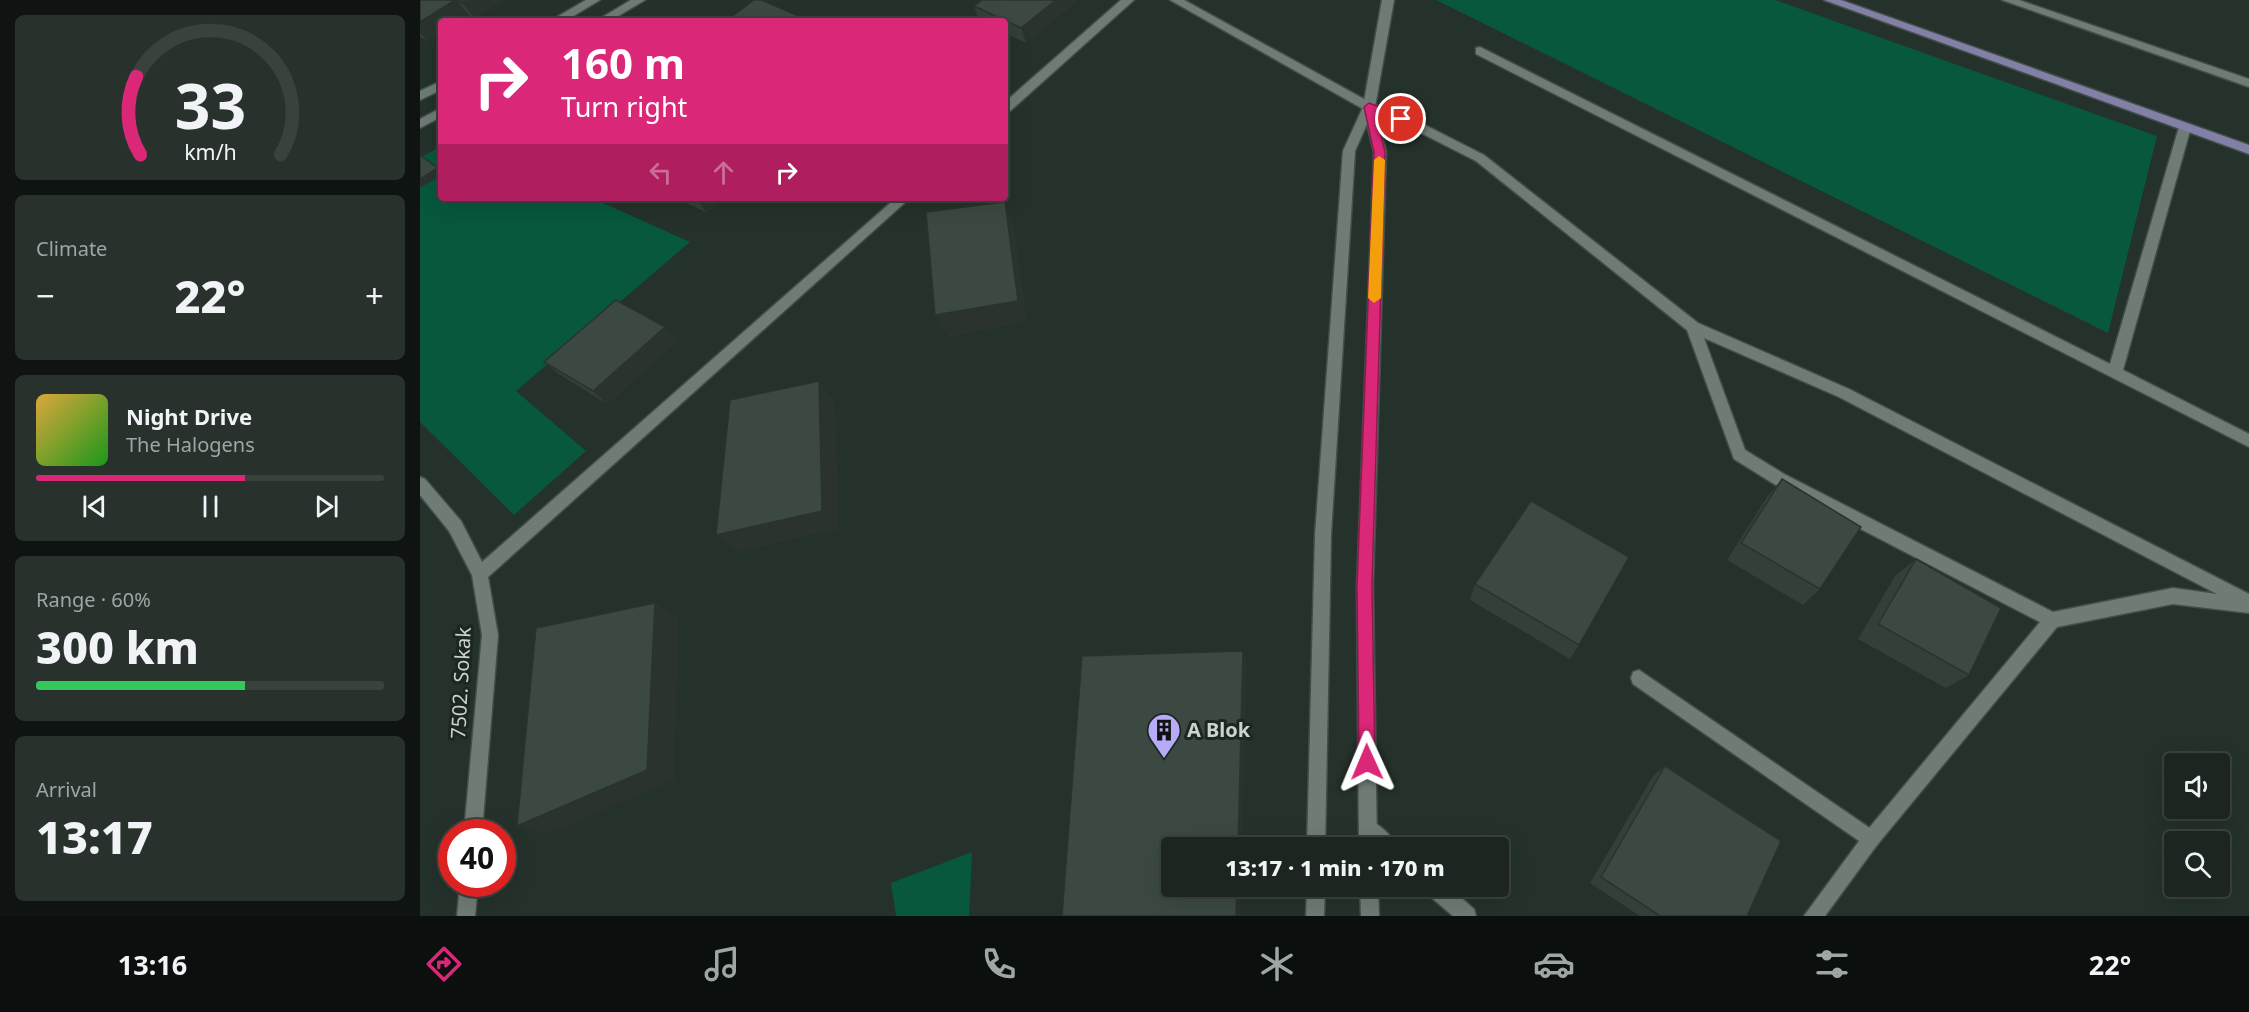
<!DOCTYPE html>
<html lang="en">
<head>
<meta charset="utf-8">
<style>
	:root { --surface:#1c2520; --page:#29312d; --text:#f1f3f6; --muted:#a0a5a5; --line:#3a423e; --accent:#db2777 }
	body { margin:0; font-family:"Noto Sans",sans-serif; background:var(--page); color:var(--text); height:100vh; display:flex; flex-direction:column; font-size:22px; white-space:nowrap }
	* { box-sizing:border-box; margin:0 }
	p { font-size:20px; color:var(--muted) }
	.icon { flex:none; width:33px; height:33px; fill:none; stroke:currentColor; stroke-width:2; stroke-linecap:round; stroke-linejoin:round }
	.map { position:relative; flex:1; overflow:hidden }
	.sheet { display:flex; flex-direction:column; gap:15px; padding:15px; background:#0f1412; width:420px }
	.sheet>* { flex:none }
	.guide { position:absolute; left:18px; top:18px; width:570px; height:183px; border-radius:6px; box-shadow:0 6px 24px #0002,0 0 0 2px var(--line); background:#db2777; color:#fff; overflow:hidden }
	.tools { position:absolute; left:1744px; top:753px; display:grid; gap:12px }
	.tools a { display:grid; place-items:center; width:66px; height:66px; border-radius:6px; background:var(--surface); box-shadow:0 6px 24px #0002,0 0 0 2px var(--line); font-size:30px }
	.speed { position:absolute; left:18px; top:819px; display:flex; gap:12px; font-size:30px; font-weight:700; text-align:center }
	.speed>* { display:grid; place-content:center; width:78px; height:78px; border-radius:50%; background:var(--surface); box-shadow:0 6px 24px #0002,0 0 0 2px var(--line); line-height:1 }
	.speed .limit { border:9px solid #d22; background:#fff; color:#111 }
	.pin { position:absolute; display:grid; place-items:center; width:51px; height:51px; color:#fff; margin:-26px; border:3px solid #fff; border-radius:50%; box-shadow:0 2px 6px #0007 }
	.me { position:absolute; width:66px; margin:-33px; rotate:359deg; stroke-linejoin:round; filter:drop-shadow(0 0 4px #0008) }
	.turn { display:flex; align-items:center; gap:21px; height:126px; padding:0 24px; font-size:27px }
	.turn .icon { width:78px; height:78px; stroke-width:2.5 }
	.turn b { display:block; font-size:42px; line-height:51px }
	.lanes { display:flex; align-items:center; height:57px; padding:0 24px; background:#0003; justify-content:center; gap:30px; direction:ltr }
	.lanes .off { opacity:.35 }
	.big { font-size:45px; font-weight:800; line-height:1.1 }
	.sheet .widget { flex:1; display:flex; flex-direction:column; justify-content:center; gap:9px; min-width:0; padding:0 21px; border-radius:9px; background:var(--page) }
	.sheet .dial { align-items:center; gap:0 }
	.dial svg { height:156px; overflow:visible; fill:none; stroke:var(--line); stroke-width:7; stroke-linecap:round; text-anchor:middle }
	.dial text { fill:var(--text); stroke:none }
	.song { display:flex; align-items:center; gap:18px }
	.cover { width:72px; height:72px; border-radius:9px; background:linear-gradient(135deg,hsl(40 70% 55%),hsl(120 70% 35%)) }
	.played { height:6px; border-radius:3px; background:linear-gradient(90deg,var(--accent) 60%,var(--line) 60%) }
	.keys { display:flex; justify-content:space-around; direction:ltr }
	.heat { display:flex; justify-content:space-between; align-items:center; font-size:33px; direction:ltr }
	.charge { height:9px; border-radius:4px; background:linear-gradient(90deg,#34c759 60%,var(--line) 0) }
	.trip { position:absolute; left:741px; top:837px; width:348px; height:60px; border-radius:6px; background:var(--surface); box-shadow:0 6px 24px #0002,0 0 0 2px var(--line); font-weight:800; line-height:60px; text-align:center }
	.menu { display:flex; height:96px; justify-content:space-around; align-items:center; background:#0b0f0d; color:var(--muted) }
	.menu .icon { width:42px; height:42px }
	.menu .active { color:var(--accent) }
	.menu b { font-size:27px; color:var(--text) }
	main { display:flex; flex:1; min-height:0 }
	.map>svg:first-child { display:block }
	.green { fill:#07583d }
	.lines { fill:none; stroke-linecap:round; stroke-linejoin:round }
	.lane-casing { stroke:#434d49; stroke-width:3 }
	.street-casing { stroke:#434d49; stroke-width:3 }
	.secondary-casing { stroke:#434d49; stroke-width:3 }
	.primary-casing { stroke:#434d49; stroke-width:3 }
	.lane { fill:#6f7c75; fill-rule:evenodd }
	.street { fill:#6f7c75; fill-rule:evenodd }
	.secondary { fill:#6f7c75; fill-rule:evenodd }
	.primary { fill:#8280a7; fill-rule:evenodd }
	.wall { fill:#343f39 }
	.shaded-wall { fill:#2a332e }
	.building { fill:#3c4942; stroke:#2a332e; stroke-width:1.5 }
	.route { fill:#db2777; stroke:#8e194d; stroke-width:1.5 }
	.slow { fill:#f59e0b }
	.labels { text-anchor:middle; stroke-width:6; stroke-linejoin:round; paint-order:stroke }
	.street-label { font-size:20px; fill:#cdd4d0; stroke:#1c2721 }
	.poi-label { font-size:20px; font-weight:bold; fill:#cdd4d0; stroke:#1c2721; text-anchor:start }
</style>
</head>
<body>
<main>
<section class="sheet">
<div class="widget dial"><svg viewBox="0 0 100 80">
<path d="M14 69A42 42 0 1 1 86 69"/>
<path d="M14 69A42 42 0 0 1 12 29" stroke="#db2777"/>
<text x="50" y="56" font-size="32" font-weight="700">33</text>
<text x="50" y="72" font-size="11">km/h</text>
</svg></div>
<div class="widget"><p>Climate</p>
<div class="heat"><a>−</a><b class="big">22°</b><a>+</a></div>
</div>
<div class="widget">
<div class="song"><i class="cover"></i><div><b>Night Drive</b><p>The Halogens</p></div></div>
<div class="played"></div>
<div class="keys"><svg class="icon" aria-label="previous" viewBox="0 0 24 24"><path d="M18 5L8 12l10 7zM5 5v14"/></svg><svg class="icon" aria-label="pause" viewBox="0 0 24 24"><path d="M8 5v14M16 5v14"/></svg><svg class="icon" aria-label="next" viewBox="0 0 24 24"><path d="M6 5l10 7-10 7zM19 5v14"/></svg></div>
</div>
<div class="widget"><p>Range · 60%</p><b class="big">300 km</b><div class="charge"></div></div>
<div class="widget"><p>Arrival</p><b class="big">13:17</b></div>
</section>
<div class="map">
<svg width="1829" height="916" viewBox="0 0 1829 916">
	<rect width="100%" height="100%" fill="#25312b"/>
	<g class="green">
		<path d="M1016,0H1355L1737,136L1688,333Z"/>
		<path d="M21,146V198H172L270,242L96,391L166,451L94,515L0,422V158Z"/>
		<path d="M552,852L549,916H476L471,883Z"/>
	</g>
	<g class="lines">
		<defs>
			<path id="lane" d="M1219,670L1457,833L1460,839L1457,845L1451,848L1445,845L1213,684L1211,678L1213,672Z"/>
			<g id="street">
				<path d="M701,0H714L589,112L585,113V102Z"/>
				<path d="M750,0H764L953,104L1001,123L1064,155L1278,323L1429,389L1829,594V613L1753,604L1637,627L1457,845L1405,916H1384L1445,833L1620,622L1354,484L1314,459L1267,330L1056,161L993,129L945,110ZM1284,338L1419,397L1797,594L1753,588L1633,612L1364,474L1325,450Z"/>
				<path d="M1582,0H1599L1829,79V87Z"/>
				<path d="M1060,47L1690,364L1759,127L1761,124H1769L1771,127L1703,370L1829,434V447L1056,54V48Z"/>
				<path d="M476,198H490L68,577L78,635L62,832H44L62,635L52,575L29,531L0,495V477L5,479L41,521L62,562Z"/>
				<path d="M948,819C959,824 973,836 978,848H955L942,834L939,828L942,822Z"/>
				<path d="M40,884H58L55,916H37Z"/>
				<path d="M1004,886H1028L1054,909L1056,916H1033L1006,893Z"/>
			</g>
			<g id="secondary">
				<path d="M166,0H180L145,21H130Z"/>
				<path d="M211,0H225L190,21H176Z"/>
				<path d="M962,0H974L955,107L966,152L953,585L957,848H939L937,585L954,152L947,124L935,151L911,535L905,848H887L895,535L923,151L943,107Z"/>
				<path d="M21,81V90L0,100V91Z"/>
				<path d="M21,108V117L0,128V119Z"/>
				<path d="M887,886H905L904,916H886Z"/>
				<path d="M940,886H958L959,916H941Z"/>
			</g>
			<path id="primary" d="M1404,0H1421L1829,145V154Z"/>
		</defs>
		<use href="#lane" class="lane-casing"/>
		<use href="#street" class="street-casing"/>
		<use href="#secondary" class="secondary-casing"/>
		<use href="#primary" class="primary-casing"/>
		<use href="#lane" class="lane"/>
		<use href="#street" class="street"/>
		<use href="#secondary" class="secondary"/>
		<use href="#primary" class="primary"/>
	</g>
	<g class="wall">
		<path d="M0,0H83L55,18L49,15L39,21H21V33L8,41L0,37Z"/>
		<path d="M658,0L606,43L585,33V21H559L554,6Z"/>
		<path d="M256,198H304L287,213Z"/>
		<path d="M245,327L257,341L187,404L139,374L124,362Z"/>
		<path d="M1362,479L1400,589L1383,605L1307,560L1347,497Z"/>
		<path d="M1496,559L1549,675L1526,688L1438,639L1475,576Z"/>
		<path d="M1055,584L1159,645L1150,659L1050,600Z"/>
		<path d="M1245,766L1327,916H1220L1170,883L1233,776Z"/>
	</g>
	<g class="shaded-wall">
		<path d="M35,0H36L49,15L39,21H21V33L8,41L0,33V22Z"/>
		<path d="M46,0H83L55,18L42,3Z"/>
		<path d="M636,0H658L606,43L601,28Z"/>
		<path d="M18,168L21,171V175L0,188V179Z"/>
		<path d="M277,198H304L287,213L276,199Z"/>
		<path d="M585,202L594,225L607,322L528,337L515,315Z"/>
		<path d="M245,327L257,341L187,404L173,391Z"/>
		<path d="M399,381L415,401L419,529L318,552L296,535Z"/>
		<path d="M235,603L259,618L254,780L129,834L97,826Z"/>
		<path d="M823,651L827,665L822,848H818Z"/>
		<path d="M817,886H821L820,916H816Z"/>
	</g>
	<g class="building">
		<path d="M0,0H35L0,22Z"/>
		<path d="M37,0H46L42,3Z"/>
		<path d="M334,0H341L388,20L386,21H306Z"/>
		<path d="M562,0H636L601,28L554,6Z"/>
		<path d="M0,155L18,168L0,179Z"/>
		<path d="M585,202L598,301L515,315L506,212Z"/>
		<path d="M196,300L245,327L173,391L124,362Z"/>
		<path d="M399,381L402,511L296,535L310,400Z"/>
		<path d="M1362,479L1441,527L1400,589L1321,543Z"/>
		<path d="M1111,501L1209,557L1159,645L1055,584Z"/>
		<path d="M1496,559L1581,608L1549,675L1458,624Z"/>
		<path d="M235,603L227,770L97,826L116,628Z"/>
		<path d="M823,651L818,848H752V886H817L816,916H642L662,656Z"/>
		<path d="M1245,766L1361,841L1327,916H1240L1181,877Z"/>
	</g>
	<path class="route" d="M949,103L985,117L987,119L981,123L956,114L965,152L952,585L955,762L952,768L947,770L941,768L939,762L937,585L954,152L944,107Z"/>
	<path class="slow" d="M959,156L965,160L961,298L954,303L948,298L954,160Z"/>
	<defs>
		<symbol id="building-pin" viewBox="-11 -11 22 30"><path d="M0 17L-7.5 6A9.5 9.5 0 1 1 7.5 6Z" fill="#b7abf8" stroke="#1c2721"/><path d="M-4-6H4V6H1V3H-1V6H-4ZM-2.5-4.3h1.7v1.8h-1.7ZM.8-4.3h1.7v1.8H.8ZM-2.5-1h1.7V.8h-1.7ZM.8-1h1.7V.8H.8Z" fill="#111"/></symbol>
	</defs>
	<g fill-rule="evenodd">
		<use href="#building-pin" x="725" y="711" width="38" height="52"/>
	</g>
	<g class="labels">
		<g class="street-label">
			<text transform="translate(41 683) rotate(-87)" y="7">7502. Sokak</text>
		</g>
		<g class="poi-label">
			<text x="767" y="737">A Blok</text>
		</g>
	</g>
</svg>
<div class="tools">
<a><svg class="icon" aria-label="sound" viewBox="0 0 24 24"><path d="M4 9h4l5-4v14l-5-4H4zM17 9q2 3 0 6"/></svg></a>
<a><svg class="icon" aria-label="search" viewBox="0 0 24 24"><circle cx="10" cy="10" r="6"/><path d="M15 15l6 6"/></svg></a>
</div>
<div class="speed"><div class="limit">40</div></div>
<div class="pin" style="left:981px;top:119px;background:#d93025"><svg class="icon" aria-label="arrive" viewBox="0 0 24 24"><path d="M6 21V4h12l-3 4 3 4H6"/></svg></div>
<svg class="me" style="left:947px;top:762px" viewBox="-20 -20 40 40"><path d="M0-17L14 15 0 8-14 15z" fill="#db2777" stroke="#fff" stroke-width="4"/></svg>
<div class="trip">13:17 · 1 min · 170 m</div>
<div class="guide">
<div class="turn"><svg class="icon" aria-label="right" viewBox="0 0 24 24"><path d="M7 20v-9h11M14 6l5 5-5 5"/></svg><div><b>160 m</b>Turn right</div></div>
<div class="lanes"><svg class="icon off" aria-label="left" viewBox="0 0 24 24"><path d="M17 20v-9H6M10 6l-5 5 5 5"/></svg><svg class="icon off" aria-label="ahead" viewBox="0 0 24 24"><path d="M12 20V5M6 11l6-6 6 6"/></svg><svg class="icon" aria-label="right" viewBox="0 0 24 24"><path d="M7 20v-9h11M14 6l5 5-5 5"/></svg></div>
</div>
</div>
</main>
<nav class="menu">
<b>13:16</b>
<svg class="icon active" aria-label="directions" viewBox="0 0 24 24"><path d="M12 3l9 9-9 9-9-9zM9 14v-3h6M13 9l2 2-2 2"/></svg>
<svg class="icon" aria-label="music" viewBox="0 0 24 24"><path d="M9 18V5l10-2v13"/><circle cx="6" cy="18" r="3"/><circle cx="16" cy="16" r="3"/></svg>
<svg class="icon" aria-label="phone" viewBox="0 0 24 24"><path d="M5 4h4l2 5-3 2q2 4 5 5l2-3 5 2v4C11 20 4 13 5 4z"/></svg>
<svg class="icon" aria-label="climate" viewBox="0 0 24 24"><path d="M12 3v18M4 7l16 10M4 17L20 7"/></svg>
<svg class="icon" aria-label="car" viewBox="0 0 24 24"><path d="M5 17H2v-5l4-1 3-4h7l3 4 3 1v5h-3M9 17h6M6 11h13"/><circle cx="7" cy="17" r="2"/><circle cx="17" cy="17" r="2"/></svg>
<svg class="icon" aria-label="filters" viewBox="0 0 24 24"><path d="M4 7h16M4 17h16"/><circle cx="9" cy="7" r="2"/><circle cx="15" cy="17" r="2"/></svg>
<b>22°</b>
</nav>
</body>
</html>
